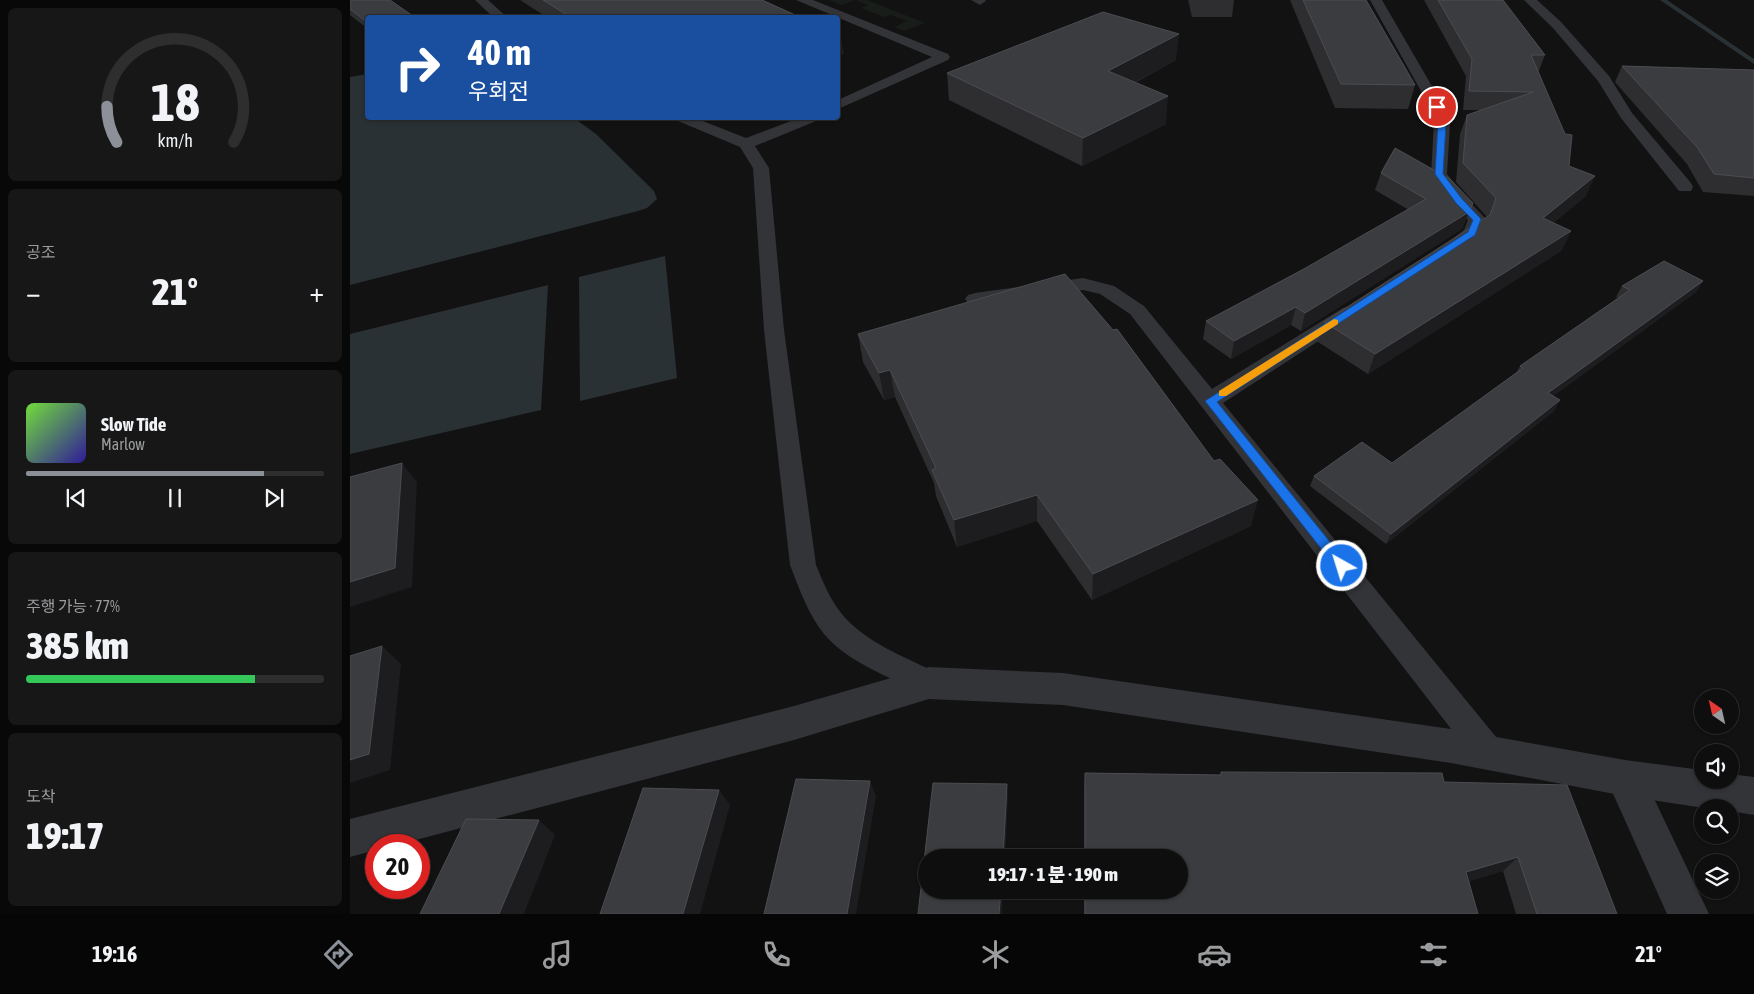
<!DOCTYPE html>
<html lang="ko">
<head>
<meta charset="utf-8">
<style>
	:root { --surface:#0e0e0e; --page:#171717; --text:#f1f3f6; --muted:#9b9c9e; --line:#2e2e2e; --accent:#8c9099 }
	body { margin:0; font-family:"Asap Condensed","Noto Sans KR",sans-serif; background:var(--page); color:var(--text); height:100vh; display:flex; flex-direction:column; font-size:19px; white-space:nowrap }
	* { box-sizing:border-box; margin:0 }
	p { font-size:16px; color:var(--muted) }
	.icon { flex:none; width:28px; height:28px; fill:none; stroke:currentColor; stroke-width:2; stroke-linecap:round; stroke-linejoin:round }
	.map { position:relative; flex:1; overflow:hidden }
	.sheet { display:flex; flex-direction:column; gap:8px; padding:8px; background:#080808; width:350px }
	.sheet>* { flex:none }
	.top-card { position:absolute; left:15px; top:15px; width:475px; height:105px; border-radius:5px; box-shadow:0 1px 4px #0004,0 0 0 1px var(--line); background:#1a4fa0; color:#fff; overflow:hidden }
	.needle { width:32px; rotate:326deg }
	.fabs { position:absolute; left:1344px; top:689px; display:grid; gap:10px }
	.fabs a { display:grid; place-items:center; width:45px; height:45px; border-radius:50%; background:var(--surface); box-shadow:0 1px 4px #0004,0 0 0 1px var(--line); font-size:25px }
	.speed { position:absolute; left:15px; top:834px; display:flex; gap:10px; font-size:25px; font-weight:700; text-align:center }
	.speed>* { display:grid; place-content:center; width:65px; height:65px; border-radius:50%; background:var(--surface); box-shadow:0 1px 4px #0004,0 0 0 1px var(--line); line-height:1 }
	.speed .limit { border:8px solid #d22; background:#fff; color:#111 }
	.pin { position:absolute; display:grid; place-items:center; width:42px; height:42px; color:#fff; margin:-21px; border:2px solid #fff; border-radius:50%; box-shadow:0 1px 5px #0007 }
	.me { position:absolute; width:55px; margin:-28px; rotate:321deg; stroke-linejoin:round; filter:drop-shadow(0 0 4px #0008) }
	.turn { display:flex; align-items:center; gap:18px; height:105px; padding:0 20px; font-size:22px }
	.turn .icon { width:65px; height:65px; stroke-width:2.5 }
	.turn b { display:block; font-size:35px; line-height:42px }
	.big { font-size:38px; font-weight:800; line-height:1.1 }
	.sheet .card { flex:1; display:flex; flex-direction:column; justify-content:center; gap:8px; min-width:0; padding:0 18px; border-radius:8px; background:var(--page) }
	.sheet .dial { align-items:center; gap:0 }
	.dial svg { height:130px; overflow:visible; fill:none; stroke:var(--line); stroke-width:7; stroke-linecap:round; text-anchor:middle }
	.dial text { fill:var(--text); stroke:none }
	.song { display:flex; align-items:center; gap:15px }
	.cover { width:60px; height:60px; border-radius:8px; background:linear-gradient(135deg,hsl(100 70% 55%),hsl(250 70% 35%)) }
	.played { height:5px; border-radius:2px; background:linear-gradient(90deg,var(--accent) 80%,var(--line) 80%) }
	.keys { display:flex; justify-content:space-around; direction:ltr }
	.heat { display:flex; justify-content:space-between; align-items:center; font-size:28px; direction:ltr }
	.charge { height:8px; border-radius:4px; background:linear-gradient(90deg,#34c759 77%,var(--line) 0) }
	.trip { position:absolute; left:568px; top:849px; width:270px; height:50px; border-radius:25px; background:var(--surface); box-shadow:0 1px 4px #0004,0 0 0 1px var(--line); font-weight:800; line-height:50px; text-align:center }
	.tabs { display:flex; height:80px; justify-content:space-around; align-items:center; background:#060606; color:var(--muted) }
	.tabs .icon { width:35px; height:35px }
	.tabs .selected { color:var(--accent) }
	.tabs b { font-size:22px; color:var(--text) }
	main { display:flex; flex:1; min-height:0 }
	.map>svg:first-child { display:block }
	.green { fill:#191d19 }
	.water { fill:#2a3135 }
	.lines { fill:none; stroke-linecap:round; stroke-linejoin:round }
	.stream { fill:#2a3135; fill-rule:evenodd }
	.service { fill:#333438; fill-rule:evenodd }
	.minor { fill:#333438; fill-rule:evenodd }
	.tertiary { fill:#333438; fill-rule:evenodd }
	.wall { fill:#2e2e31 }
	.shaded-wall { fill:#1d1d1f }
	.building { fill:#3b3c3f; stroke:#4b4d51 }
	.route { fill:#1a73e8; stroke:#114b97 }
	.slow { fill:#f59e0b }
</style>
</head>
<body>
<main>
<section class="sheet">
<div class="card dial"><svg viewBox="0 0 100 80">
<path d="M14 69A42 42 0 1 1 86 69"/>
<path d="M14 69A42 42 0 0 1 8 47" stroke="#8c9099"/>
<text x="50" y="56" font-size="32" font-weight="700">18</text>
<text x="50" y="72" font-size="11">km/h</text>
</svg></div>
<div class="card"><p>공조</p>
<div class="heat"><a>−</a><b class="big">21°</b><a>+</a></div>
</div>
<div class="card">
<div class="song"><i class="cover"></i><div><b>Slow Tide</b><p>Marlow</p></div></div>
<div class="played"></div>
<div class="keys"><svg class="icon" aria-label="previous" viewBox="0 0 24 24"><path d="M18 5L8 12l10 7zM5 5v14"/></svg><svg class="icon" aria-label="pause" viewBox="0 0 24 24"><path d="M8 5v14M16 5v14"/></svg><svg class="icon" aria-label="next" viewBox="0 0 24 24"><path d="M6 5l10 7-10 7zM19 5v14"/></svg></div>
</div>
<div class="card"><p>주행 가능 · 77%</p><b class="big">385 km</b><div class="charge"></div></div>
<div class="card"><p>도착</p><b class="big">19:17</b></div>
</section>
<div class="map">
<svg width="1404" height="914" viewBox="0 0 1404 914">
	<rect width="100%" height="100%" fill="#121213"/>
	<path class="green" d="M479,0H517L575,23L554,31L545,27L557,21L541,15L534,17L511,8L518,5L505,0L491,5Z"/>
	<g class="water">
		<path d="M17,74L18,118H224L246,134L304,191L307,199L297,208L288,211L0,285V77Z"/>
		<path d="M315,256L327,378L230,401L229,277Z"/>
		<path d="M198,285L191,410L0,454V334Z"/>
	</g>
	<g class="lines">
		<path class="stream" d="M1310,0H1317L1404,59V64Z"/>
		<g class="service">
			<path d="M125,0H138L158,18H144Z"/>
			<path d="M446,0H463L598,54L600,57L598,60L488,109V100L582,57Z"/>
			<path d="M621,0H635L636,1L630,5Z"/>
			<path d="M1020,0H1032L1094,107L1100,123L1097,174L1115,197L1136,219C1130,235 1117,254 1098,249L1095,245L1114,230L1118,220L1103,205L1081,174L1084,123L1080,107Z"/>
			<path d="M1174,0H1187L1211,22L1259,76L1282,113L1341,183L1343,187L1341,191H1329L1271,118L1248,81L1203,28Z"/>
			<path d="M325,118H345L396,138L449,118H469L466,121L405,146L419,168L434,330L466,565C473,582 480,599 491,613C515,643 556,657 589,674L594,683L589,692L579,696L569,692C537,676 498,662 474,634C458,614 449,588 440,565L414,330L403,168L390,147L328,121Z"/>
			<path d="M733,278L764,286L794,306L862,389L993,308L1000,306L1007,308L1010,312L1007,316L873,403L1151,743L1156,754L1151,765L1140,769L1129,765L780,314L750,294L733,290L625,305L618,303L615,299L618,295L625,293Z"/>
		</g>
		<path class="minor" d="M1275,760L1288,765L1359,914H1317L1256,778L1262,765Z"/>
		<path class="tertiary" d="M579,667L713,673L1101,729L1275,760L1352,770V780H1380V774L1404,777V815L1380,811V808H1354L1275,796L1101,763L713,705L579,699L444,740L47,845H26V850L0,857V819L444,706Z"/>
	</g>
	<g class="wall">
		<path d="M0,0L63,16V18H18V29L0,15Z"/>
		<path d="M170,0H412L452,18H198Z"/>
		<path d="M838,0H884L882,17H842Z"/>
		<path d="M940,0H1016L1065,85L1058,109L985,108Z"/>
		<path d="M1074,0H1153L1195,55L1188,73L1219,166L1236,196L1203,223L1221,231L1211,251L1018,374L968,342L974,322L1137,217L1106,182L1110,134L1117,115L1133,110H1113L1116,76Z"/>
		<path d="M826,60L785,83L816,124L732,166L599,100L597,73Z"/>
		<path d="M1272,66L1404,70V196L1353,192L1337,164L1265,82Z"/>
		<path d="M1031,173L1123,203L1112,229L951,331L941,325L881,359L853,339L856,321L952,270L1059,210L1025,190Z"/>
		<path d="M1353,281L1346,292L1203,396L1210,400L1204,411L1036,544L960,486L964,476L1042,463L1166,373L1170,366L1268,298L1266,297L1272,286Z"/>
		<path d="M508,334L901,526L742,600L687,521L607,547L586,496L584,483L545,397L534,400L513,362Z"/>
		<path d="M871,772L1094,782L1267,914H1166L1153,871L1119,881L1128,914H734V890H829V858H734V788L735,773L870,775Z"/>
	</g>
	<g class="shaded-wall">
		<path d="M490,34L494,54L488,57V35Z"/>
		<path d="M829,34L826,60L756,98L758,71Z"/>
		<path d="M818,96L816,124L732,166L733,138Z"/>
		<path d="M1245,176L1236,196L1184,238L1193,218Z"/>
		<path d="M1119,212L1112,229L951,331L955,313Z"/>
		<path d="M1221,231L1211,251L1018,374L1025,354Z"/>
		<path d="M1353,281L1346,292L1192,404L1198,393Z"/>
		<path d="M946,307L941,325L881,359L884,341Z"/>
		<path d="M540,370L545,397L534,400L529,373Z"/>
		<path d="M1210,400L1204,411L1036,544L1041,534Z"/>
		<path d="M52,463L67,482L62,587L0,607V582Z"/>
		<path d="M687,495V521L607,547L604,520Z"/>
		<path d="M908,500L901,526L742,600L743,574Z"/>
		<path d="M32,646L51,664L40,770L0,783V760Z"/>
		<path d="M520,781L526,796L506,914H497Z"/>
		<path d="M657,784L658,799L655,858H653Z"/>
		<path d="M369,790L380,805L350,914H333Z"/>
		<path d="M189,820L205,835L174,914H149Z"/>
		<path d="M1168,857L1153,871L1102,886L1116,872Z"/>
		<path d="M651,890H653L652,914H649Z"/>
	</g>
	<g class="building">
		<path d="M0,0H40L63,16L58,18H18V23L0,9Z"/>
		<path d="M193,0H412L452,18H222Z"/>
		<path d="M953,0H1016L1065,85L991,84Z"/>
		<path d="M1088,0H1153L1195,55H1181L1215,134L1222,135L1219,166L1245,176L1193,218L1221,231L1025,354L974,322L1140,215L1146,198L1113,163L1117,115L1183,92L1119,91L1122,59Z"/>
		<path d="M753,12L829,34L758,71L818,96L733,138L597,73Z"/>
		<path d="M1272,66L1404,70V178L1364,174L1347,147Z"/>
		<path d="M1045,148L1100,179L1123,203L1119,212L955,313L946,307L884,341L856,321L952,270L1076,199L1031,173Z"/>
		<path d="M1314,261L1353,281L1198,393L1210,400L1041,534L964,476L1012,442L1042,463L1173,368L1170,366L1280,290L1272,286Z"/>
		<path d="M715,274L763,330L767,329L864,461L870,459L908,500L743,574L687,495L604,520L582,470L586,468L540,370L529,373L508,334Z"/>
		<path d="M52,463L45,568L0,582V477Z"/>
		<path d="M32,646L19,754L0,760V656Z"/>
		<path d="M871,772L1092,773L1094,782L1217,785L1267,914H1187L1168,857L1116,872L1128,914H735V890H829V858H735V773L871,775Z"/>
		<path d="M446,779L520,781L497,914H414Z"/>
		<path d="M583,783L657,784L653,858H576V890H651L649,914H568Z"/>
		<path d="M293,788L369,790L333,914H250Z"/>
		<path d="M116,819L189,820L149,914H70Z"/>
	</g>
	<path class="route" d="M1084,106L1091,107L1096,123L1093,174L1112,199L1131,219L1125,235L867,402L997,563L999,566L997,570H988L855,401L1118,232L1123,220L1106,203L1085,174L1088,123Z"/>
	<path class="slow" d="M984,319L988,320V324L876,396H869V391Z"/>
</svg>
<div class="fabs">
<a><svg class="needle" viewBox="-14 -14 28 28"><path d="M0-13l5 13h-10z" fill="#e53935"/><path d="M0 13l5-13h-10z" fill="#9b9c9e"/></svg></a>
<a><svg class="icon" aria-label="sound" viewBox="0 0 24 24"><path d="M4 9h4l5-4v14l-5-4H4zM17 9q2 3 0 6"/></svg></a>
<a><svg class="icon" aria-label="search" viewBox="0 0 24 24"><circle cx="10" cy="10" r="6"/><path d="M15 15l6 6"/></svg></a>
<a><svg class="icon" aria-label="layers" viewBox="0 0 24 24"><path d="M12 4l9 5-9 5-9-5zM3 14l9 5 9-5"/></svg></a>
</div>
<div class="speed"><div class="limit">20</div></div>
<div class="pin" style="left:1087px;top:107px;background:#d93025"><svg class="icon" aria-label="arrive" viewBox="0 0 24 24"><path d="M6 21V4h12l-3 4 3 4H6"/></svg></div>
<svg class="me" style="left:992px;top:566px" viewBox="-20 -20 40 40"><circle r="17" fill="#1a73e8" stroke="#fff" stroke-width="3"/><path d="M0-11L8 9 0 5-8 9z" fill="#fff"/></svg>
<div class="trip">19:17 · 1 분 · 190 m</div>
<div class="top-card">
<div class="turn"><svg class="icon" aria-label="right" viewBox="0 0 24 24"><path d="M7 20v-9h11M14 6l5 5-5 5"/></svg><div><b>40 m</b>우회전</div></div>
</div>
</div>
</main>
<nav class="tabs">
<b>19:16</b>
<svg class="icon selected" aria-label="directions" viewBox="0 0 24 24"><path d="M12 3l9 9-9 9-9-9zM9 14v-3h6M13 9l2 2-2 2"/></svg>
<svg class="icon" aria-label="music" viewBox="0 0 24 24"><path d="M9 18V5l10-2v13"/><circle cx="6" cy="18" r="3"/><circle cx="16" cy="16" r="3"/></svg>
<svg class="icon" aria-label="phone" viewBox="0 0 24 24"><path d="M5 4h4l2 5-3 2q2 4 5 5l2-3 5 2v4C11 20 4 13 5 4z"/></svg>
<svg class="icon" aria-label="climate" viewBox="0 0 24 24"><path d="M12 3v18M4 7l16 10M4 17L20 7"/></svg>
<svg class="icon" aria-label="car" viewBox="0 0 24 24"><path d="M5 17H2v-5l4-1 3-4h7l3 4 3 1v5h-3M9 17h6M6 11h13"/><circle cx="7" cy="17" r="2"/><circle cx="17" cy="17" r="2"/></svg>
<svg class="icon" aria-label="filters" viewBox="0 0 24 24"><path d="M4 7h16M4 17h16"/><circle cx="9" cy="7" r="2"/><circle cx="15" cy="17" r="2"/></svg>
<b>21°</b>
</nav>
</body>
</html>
